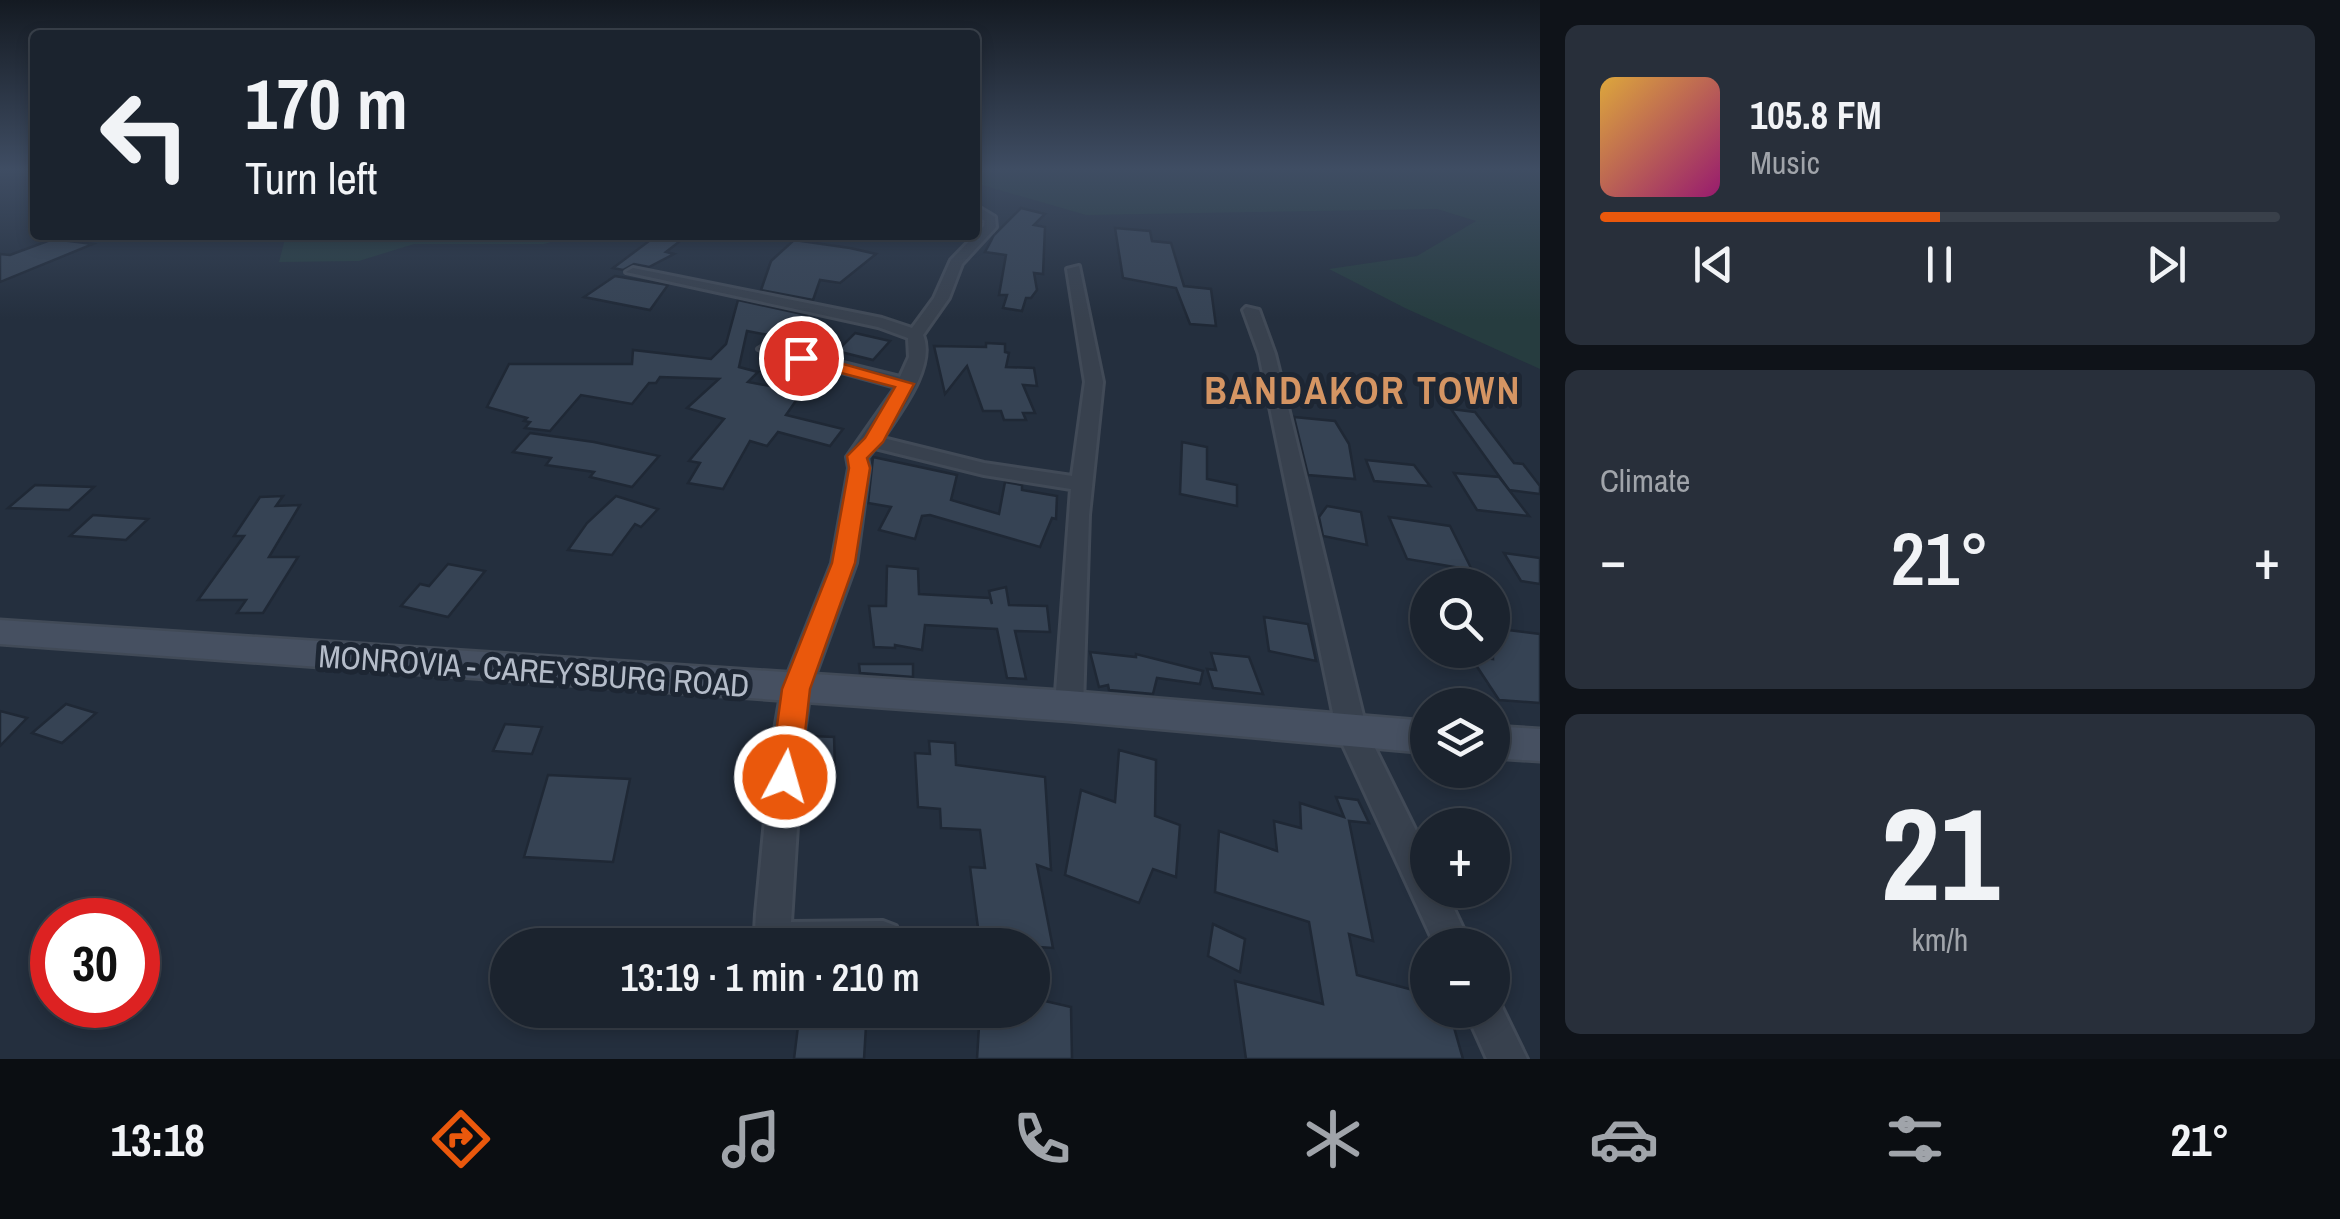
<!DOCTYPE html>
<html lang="en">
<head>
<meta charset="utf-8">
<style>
	:root { --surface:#1b232e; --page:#282f3a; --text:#f1f3f6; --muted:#a0a4aa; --line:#39404a; --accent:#ea580c }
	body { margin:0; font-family:"Archivo Narrow",sans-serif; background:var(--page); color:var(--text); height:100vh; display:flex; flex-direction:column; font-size:38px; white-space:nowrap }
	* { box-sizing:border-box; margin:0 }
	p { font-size:32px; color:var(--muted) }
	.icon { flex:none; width:55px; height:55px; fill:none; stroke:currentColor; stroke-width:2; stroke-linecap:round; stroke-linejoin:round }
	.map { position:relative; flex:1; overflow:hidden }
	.drawer { display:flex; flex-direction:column; gap:25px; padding:25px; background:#0f1319; width:800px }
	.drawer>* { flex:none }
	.hud { position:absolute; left:30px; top:30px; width:950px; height:210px; border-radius:10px; box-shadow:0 5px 15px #0003,0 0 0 2px var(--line); background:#1b232e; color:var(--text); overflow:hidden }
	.fabs { position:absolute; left:1410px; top:568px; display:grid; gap:20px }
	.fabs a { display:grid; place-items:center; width:100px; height:100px; border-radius:50%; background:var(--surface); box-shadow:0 5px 15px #0003,0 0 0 2px var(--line); font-size:50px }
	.speed { position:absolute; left:30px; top:898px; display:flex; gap:20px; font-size:50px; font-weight:700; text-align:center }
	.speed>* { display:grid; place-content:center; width:130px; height:130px; border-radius:50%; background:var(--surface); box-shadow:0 5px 15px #0003,0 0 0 2px var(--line); line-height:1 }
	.speed .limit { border:15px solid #d22; background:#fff; color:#111 }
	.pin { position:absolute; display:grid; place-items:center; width:85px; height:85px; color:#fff; margin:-42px; border:5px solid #fff; border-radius:50%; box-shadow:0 2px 10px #0007 }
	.me { position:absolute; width:110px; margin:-55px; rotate:6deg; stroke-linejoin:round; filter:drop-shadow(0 0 8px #0008) }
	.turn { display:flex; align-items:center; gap:35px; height:210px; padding:0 50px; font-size:45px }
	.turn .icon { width:130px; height:130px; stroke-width:2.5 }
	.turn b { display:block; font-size:70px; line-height:85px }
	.big { font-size:75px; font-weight:600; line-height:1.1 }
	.drawer .card { flex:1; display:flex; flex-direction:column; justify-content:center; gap:15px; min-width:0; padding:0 35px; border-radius:15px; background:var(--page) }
	.drawer .dial { align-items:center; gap:0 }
	.dial b { font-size:130px; line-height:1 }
	.song { display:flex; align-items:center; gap:30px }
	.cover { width:120px; height:120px; border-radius:15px; background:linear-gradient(135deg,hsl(40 70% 55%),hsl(320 70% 35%)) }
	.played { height:10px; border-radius:5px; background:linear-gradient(90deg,var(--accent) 50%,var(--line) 50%) }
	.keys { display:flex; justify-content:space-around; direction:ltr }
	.heat { display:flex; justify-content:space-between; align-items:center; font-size:55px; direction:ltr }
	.trip { position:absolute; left:490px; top:928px; width:560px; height:100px; border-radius:50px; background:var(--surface); box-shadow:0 5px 15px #0003,0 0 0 2px var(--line); font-weight:600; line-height:100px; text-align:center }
	.dock { display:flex; height:160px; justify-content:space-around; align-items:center; background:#0b0e12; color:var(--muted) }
	.dock .icon { width:70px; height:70px }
	.dock .current { color:var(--accent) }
	.dock b { font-size:45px; color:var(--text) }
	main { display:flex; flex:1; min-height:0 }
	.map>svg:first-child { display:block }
	.green { fill:#263c3f }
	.building { fill:#364354; stroke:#1f2835; stroke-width:2.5 }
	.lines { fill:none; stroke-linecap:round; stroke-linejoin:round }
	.street-casing { stroke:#414a57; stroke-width:6 }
	.secondary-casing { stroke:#414a57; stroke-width:5 }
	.street { fill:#38414e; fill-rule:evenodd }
	.secondary { fill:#465061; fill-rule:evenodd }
	.route { fill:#ea580c; stroke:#983908; stroke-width:2.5 }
	.labels { text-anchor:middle; stroke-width:10; stroke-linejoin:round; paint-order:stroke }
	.near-street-label { font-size:32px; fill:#b4bcc9; stroke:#1d2633 }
	.district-label { font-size:38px; font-weight:bold; letter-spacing:2.5px; fill:#d59563; stroke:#1d2633 }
</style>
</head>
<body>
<main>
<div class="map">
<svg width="1540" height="1059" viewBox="0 0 1540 1059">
	<rect width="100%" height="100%" fill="#242f3e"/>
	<g class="green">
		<path d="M983,170H1540V369L1405,308L1329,269L1417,256L1476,221L1437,209L1086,215L975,183V172Z"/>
		<path d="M286,235H576L544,244H414L359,261L279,262Z"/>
	</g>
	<g class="building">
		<path d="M1021,208L1045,214L1034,225L1045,227L1043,274L1034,273L1037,290L1031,298H1026L1022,311L1003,308L1007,295H999L1006,255L985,252L994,235Z"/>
		<path d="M1115,228L1150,231L1152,241L1171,243L1184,286L1211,289L1216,326L1190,324L1176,288L1123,278Z"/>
		<path d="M657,235H688L666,252L674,254L649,267L634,264L623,270L613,268Z"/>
		<path d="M53,239L93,244L0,282V254L10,255Z"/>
		<path d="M794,240L850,248L876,254L840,283L820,280L813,300L761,290L771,261Z"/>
		<path d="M615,276L668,285L650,310L584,297Z"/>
		<path d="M738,300L807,315L803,325L787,321L774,336L747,331L739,367L758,372L748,382L802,392L786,415L843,429L830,446L778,432L767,446L750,441L723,489L688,483L700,463L689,461L724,419L687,408L719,379L660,377L656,383H649L632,404L581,395L550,431L525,428L530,422L524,421L527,418L487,407L509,364H632L633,350L711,359L726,344Z"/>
		<path d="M855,333L890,341L873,360L837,351Z"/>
		<path d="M986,343L1005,344V352L1009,353L1006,367L1034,368L1037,386L1023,385L1035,413H1023L1026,420H1004L1001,411H983L967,366L945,394L934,346L986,347Z"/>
		<path d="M1451,409L1475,412L1514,463L1523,464L1540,486V494L1509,490Z"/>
		<path d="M1294,417L1335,421L1349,444L1355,479L1308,475Z"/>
		<path d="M530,433L594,442L659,456L632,487L590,477L594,472L546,465L551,458L513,452Z"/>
		<path d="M1182,442L1207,447V479L1237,485V506L1180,494Z"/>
		<path d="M873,457L957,475L951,500L999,514L1005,482L1022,485V490L1057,496L1056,519L1052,518L1040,547L930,515L922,516L915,539L879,530L891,507L868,503Z"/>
		<path d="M1366,460L1414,465L1430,486L1374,481Z"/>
		<path d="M1454,473L1499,477L1529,516L1477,510Z"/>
		<path d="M35,485L94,487L69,510L8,508Z"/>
		<path d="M283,496L276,506L300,505L269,557H298L263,613H237L246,600H198L244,536H234L260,497Z"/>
		<path d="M616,496L658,509L641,527L635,524L612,555L568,550L587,523Z"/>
		<path d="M1327,506L1361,512L1367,545L1323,536L1319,517Z"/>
		<path d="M93,515L148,519L126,540L70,536Z"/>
		<path d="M1389,517L1450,526L1472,570L1407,559Z"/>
		<path d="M1504,553L1540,558V584L1521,581Z"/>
		<path d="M448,564L485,571L448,617L401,606L420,584L429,586Z"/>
		<path d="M887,566L918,569L919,594L990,598L992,604L989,591L1006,587L1009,605L1047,606L1050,632L1015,631L1026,679L1007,678L997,629L925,625L922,650L895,645V648L874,647L869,606H886Z"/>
		<path d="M1264,617L1308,624L1316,661L1269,651Z"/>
		<path d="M1492,628L1540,634V703L1499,700L1470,656L1493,659Z"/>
		<path d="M1090,652L1136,657V654L1203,671L1200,684L1157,678L1153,694L1109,690L1108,685L1099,687Z"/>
		<path d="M1211,653L1249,657L1263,694L1213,688L1207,669L1216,670Z"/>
		<path d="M859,664H913V677L860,673Z"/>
		<path d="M66,704L96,713L62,743L32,733Z"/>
		<path d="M0,711L27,718L0,746Z"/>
		<path d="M505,724L542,727L532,754L493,751Z"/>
		<path d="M812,736L834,737L835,767L812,766Z"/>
		<path d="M929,741L955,743L956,765L1045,777L1051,870L1037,865L1053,948L980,943L970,867L985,868L980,830L941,828L940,809L918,807L915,753L930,754Z"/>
		<path d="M1119,750L1156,760L1155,816L1180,825L1176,877L1153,869L1139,903L1065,875L1081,790L1115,802Z"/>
		<path d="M548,775L630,779L613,862L524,857Z"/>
		<path d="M1336,797L1358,800L1369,823L1349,821L1373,941L1349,934L1357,975L1428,994V1010H1449L1463,1059H1246L1235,981L1323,1004L1309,922L1215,892L1219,831L1277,851L1274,821L1301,828L1300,803L1344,817Z"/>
		<path d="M1213,924L1245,939L1240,972L1208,956Z"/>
		<path d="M1032,998L1071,1007L1072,1059H977L980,1010H1032Z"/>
		<path d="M800,1010H867L864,1059H794Z"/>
	</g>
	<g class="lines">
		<defs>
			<g id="street">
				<path d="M975,205L995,217L996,227L962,264L949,298L923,335C936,367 900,412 883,438L984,463L1072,476L1085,382L1067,269L1079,266L1103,382L1089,515L1083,706L1079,714L1069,717L1059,714L1055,706L1071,489L984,475L875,448L867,458L869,468L856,563L810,689L802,747L791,922L883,921L896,926L901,939L898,945H762L755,931L756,914L772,747L782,689L832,563L849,468L847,457L896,387L758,349L766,344L900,377L909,357L908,338L878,327L626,272L633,268L882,318L912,328L934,298L951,260L984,226L985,221L975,215Z"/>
				<path d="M1246,307L1259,310L1275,354L1367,732L1428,855V890H1445L1471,945H1435L1337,732L1259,354L1243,310Z"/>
				<path d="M1492,995L1497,997L1527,1059H1487L1465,1010H1492Z"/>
			</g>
			<g id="secondary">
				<path d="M0,620L1069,691L1428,721V753L1069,721L0,644Z"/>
				<path d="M1492,726L1540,729V761L1492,758Z"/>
			</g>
		</defs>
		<use href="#street" class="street-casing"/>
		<use href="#secondary" class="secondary-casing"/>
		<use href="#street" class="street"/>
		<use href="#secondary" class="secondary"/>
	</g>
	<linearGradient id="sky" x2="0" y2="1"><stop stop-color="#141a22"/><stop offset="0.53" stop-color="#3f4d63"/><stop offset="1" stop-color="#3f4d63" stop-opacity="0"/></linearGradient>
	<rect width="1540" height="319" fill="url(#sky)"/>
	<path class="route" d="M801,352L914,384L883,442L867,458L870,468L855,563L810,689L800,777L796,787L785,790L774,787L770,777L782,689L832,563L849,468L847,456L865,438L895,387L795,361L792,358Z"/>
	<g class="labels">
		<g class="near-street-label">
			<text transform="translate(534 671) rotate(4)" y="11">MONROVIA - CAREYSBURG ROAD</text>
		</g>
		<g class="district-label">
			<text x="1363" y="404">BANDAKOR TOWN</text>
		</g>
	</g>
</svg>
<div class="fabs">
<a><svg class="icon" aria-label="search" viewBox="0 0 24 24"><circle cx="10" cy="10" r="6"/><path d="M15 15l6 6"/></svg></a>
<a><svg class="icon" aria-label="layers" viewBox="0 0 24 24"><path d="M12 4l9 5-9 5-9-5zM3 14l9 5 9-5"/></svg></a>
<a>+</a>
<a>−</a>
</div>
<div class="speed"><div class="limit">30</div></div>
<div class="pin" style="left:801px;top:358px;background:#d93025"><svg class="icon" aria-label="arrive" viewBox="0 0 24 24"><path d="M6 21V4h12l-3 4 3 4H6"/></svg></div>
<svg class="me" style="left:785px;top:777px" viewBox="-20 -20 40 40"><circle r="17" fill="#ea580c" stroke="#fff" stroke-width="3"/><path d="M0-11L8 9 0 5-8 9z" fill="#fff"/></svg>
<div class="trip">13:19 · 1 min · 210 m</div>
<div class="hud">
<div class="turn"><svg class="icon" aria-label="left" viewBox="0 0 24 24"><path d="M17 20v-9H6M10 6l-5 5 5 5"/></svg><div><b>170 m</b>Turn left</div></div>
</div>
</div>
<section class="drawer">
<div class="card">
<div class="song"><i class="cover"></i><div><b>105.8 FM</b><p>Music</p></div></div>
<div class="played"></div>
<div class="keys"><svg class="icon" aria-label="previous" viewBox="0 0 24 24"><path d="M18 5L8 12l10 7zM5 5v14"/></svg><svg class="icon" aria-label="pause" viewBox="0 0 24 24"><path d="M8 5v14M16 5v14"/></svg><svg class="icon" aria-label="next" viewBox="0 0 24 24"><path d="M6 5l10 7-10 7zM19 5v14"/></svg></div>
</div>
<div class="card"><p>Climate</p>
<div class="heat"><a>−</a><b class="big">21°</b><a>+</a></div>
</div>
<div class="card dial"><b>21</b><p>km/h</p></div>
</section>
</main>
<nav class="dock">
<b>13:18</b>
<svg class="icon current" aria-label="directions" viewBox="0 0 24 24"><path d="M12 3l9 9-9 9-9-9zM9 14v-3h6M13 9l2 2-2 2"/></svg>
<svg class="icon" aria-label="music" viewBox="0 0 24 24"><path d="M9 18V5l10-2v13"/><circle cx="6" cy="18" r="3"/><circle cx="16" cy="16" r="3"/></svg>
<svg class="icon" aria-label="phone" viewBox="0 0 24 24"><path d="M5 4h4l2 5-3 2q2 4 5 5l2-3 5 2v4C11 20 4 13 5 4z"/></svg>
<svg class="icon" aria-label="climate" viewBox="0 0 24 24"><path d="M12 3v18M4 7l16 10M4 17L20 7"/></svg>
<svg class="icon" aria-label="car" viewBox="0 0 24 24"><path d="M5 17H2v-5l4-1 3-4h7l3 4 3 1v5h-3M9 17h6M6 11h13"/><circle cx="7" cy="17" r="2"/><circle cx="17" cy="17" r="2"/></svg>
<svg class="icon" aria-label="filters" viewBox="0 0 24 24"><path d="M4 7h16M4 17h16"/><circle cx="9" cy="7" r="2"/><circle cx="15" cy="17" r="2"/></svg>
<b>21°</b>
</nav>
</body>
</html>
